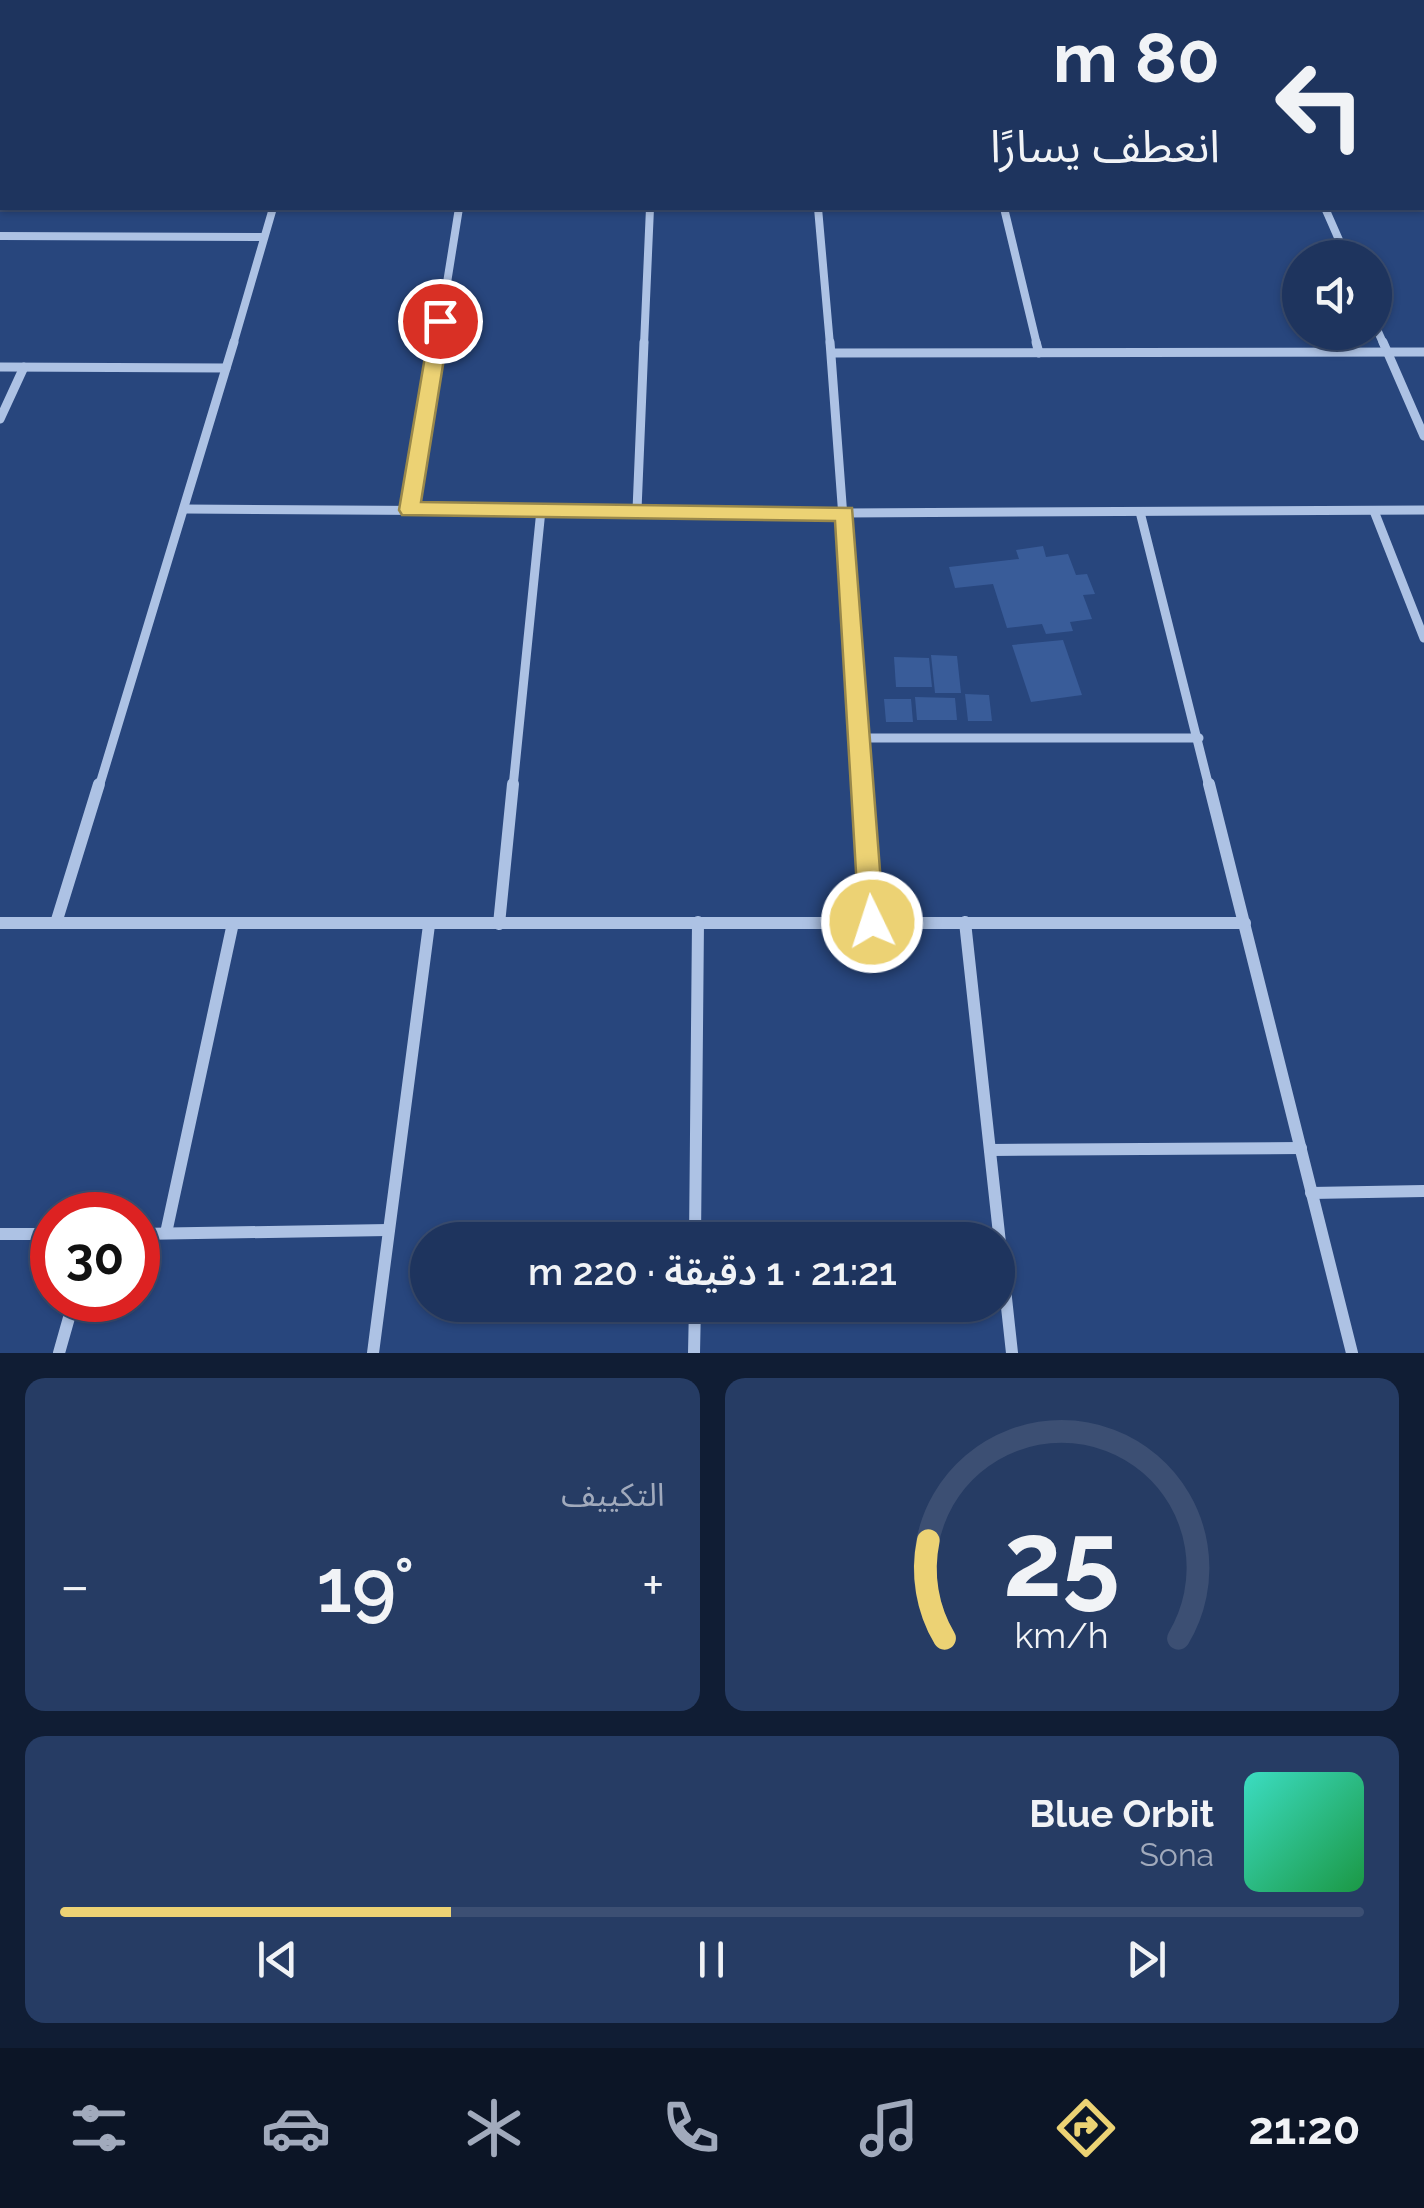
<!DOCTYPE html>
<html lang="ar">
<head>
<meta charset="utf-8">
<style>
	:root { --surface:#1e345e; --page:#263c64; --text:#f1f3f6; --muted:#a1aabc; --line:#3c4f73; --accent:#ecd274 }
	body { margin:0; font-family:Raleway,"Noto Sans Arabic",sans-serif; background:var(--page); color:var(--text); direction:rtl; height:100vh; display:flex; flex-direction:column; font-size:38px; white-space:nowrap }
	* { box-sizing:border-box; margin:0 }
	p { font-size:32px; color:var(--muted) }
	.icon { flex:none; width:55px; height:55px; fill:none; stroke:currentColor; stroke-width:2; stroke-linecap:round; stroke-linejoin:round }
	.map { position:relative; height:1353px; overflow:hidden; direction:ltr }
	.side { display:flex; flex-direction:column; gap:25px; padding:25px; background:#101d34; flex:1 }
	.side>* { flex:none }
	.hud { position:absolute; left:0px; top:0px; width:1425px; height:210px; box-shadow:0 2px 8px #0004,0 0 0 2px var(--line); direction:rtl; background:#1e345e; color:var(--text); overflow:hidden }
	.fabs { position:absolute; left:1282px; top:240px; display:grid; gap:20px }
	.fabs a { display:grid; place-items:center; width:110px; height:110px; border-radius:50%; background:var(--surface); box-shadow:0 2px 8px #0004,0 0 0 2px var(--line); font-size:50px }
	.speed { position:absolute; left:30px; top:1192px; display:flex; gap:20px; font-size:50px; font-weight:700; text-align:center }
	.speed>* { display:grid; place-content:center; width:130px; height:130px; border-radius:50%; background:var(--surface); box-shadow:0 2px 8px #0004,0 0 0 2px var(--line); line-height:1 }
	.speed .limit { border:15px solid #d22; background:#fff; color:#111 }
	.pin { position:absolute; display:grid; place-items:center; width:85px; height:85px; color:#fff; margin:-42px; border:5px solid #fff; border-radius:50%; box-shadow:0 2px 10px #0007 }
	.me { position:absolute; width:110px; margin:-55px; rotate:356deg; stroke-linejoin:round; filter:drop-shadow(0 0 8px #0008) }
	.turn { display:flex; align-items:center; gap:35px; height:210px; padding:0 40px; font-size:45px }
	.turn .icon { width:130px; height:130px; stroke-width:2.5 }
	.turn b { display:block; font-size:70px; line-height:85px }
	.big { font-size:75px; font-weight:600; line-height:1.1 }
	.side .tile { flex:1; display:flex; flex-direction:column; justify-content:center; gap:15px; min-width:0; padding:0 35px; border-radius:20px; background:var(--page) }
	.side .dial { align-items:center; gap:0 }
	.dial svg { height:260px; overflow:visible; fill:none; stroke:var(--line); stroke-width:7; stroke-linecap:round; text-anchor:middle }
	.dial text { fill:var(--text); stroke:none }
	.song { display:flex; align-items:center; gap:30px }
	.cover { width:120px; height:120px; border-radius:15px; background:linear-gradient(135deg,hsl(170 70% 55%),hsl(140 70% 35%)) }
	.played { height:10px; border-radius:5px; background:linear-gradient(90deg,var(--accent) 30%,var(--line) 30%) }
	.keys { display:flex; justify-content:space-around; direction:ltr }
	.heat { display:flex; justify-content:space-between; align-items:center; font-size:55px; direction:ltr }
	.side .tiles { flex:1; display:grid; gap:25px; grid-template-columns:1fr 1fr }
	.tile:last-child { grid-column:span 2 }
	.trip { position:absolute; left:410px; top:1222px; width:605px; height:100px; border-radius:50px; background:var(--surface); box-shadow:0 2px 8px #0004,0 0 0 2px var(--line); font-weight:600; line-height:100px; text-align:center; direction:rtl }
	.tab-bar { display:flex; height:160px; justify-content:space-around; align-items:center; background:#0c1526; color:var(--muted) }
	.tab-bar .icon { width:70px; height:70px }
	.tab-bar .on { color:var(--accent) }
	.tab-bar b { font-size:45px; color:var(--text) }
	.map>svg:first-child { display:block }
	.building { fill:#395c99 }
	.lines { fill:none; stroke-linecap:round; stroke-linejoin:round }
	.path { stroke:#adc2e4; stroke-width:5; stroke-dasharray:4 5; stroke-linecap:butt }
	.street-far2 { stroke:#adc2e4; stroke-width:8 }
	.street-far1 { stroke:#adc2e4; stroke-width:9 }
	.street { stroke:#adc2e4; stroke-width:12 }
	.route { fill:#ecd274; stroke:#99884b; stroke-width:2.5 }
</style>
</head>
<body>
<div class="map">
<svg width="1424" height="1353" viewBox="0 0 1424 1353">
	<rect width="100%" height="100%" fill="#28467d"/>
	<g class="building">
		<path d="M1043,546L1046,557L1068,554L1076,575L1087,574L1095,594L1083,595L1092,619L1070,622L1073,631L1046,634L1042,624L1007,628L993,584L955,588L949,567L1019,559L1016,550Z"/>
		<path d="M1063,640L1082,695L1031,702L1012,645Z"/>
		<path d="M931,655L957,656L961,693H935Z"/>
		<path d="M894,657L929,658L932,687H896Z"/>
		<path d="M965,694L989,695L992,721H968Z"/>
		<path d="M915,697L955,698L957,720H917Z"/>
		<path d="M884,699H911L913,722H886Z"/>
	</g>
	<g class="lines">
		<g class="path">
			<path d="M865,0L885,2"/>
			<path d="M931,0L936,2"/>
			<path d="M498,2L514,0"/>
			<path d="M1122,2L1169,0"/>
		</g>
		<g class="street-far2">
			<path d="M1373,0L1387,2"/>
			<path d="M818,208L830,345"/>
			<path d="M1004,208L1037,345"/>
			<path d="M1325,208L1347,258"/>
			<path d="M0,236L264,237"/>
			<path d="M1375,325L1384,345"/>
			<path d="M233,345L273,208"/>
			<path d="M437,345L459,208"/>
			<path d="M644,345L650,208"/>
		</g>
		<g class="street-far1">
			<path d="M830,342L863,787"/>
			<path d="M1036,342L1039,353"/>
			<path d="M1383,342L1424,436"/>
			<path d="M832,353L1424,352"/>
			<path d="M0,367L226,368"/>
			<path d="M0,419L24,367"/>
			<path d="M185,509L845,513L1424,510"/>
			<path d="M410,509L437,342"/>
			<path d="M637,510L644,342"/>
			<path d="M1374,511L1424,638"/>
			<path d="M1140,512L1209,787"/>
			<path d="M859,738H1199"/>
			<path d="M99,787L234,342"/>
			<path d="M513,787L541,510"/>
		</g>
		<g class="street">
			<path d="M863,784L872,922"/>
			<path d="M1209,784L1352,1353"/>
			<path d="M965,922L1012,1353"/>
			<path d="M0,923H1245"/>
			<path d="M56,923L99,784"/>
			<path d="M499,924L513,784"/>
			<path d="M990,1150L1301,1148"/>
			<path d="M1311,1193L1424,1191"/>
			<path d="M166,1233L233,923"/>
			<path d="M0,1234H52"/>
			<path d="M138,1234L388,1230"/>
			<path d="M695,1240L698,922"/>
			<path d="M59,1353L74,1300"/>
			<path d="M373,1353L429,925"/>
			<path d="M694,1353L695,1305"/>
		</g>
	</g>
	<path class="route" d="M440,314L450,321L421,502L852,508L884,922L881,931L872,934L862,931L859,922L835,521L402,515L399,510L431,321Z"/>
</svg>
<div class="fabs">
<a><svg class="icon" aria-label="sound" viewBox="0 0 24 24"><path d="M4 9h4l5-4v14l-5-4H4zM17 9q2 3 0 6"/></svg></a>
</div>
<div class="speed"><div class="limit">30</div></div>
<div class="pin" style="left:440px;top:321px;background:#d93025"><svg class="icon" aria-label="arrive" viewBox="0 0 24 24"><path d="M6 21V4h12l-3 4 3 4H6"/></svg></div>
<svg class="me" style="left:872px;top:922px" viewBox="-20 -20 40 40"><circle r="17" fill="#ecd274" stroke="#fff" stroke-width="3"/><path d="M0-11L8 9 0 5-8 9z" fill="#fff"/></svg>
<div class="trip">21:21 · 1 دقيقة · 220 m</div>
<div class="hud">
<div class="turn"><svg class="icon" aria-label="left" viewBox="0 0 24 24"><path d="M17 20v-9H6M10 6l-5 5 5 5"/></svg><div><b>80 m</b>انعطف يسارًا</div></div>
</div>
</div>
<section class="side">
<div class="tiles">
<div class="tile dial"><svg viewBox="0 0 100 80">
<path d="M14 69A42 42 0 1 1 86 69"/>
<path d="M14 69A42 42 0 0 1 9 39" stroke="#ecd274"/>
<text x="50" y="56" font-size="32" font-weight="700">25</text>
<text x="50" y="72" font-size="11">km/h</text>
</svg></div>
<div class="tile"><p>التكييف</p>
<div class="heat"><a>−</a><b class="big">19°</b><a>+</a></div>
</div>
<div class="tile">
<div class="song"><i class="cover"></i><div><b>Blue Orbit</b><p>Sona</p></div></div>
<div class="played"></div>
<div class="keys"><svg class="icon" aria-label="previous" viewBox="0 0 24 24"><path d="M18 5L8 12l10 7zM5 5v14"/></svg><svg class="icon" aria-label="pause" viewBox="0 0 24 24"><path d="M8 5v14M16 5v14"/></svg><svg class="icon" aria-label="next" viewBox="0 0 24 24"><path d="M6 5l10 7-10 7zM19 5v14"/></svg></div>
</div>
</div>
</section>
<nav class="tab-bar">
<b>21:20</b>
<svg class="icon on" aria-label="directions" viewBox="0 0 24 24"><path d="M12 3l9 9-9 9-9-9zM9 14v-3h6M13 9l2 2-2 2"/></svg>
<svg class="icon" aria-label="music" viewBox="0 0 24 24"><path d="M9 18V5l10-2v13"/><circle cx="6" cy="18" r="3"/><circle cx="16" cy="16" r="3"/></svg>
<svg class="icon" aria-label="phone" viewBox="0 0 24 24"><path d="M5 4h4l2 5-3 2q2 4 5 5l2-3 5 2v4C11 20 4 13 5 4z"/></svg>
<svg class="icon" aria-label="climate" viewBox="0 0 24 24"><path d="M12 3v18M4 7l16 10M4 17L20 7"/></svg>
<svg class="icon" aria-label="car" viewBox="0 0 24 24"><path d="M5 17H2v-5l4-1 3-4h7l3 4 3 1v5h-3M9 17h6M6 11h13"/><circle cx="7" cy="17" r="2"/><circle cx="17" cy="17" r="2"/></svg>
<svg class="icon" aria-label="filters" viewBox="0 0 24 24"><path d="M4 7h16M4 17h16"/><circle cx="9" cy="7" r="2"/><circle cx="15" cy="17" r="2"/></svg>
</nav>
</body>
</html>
